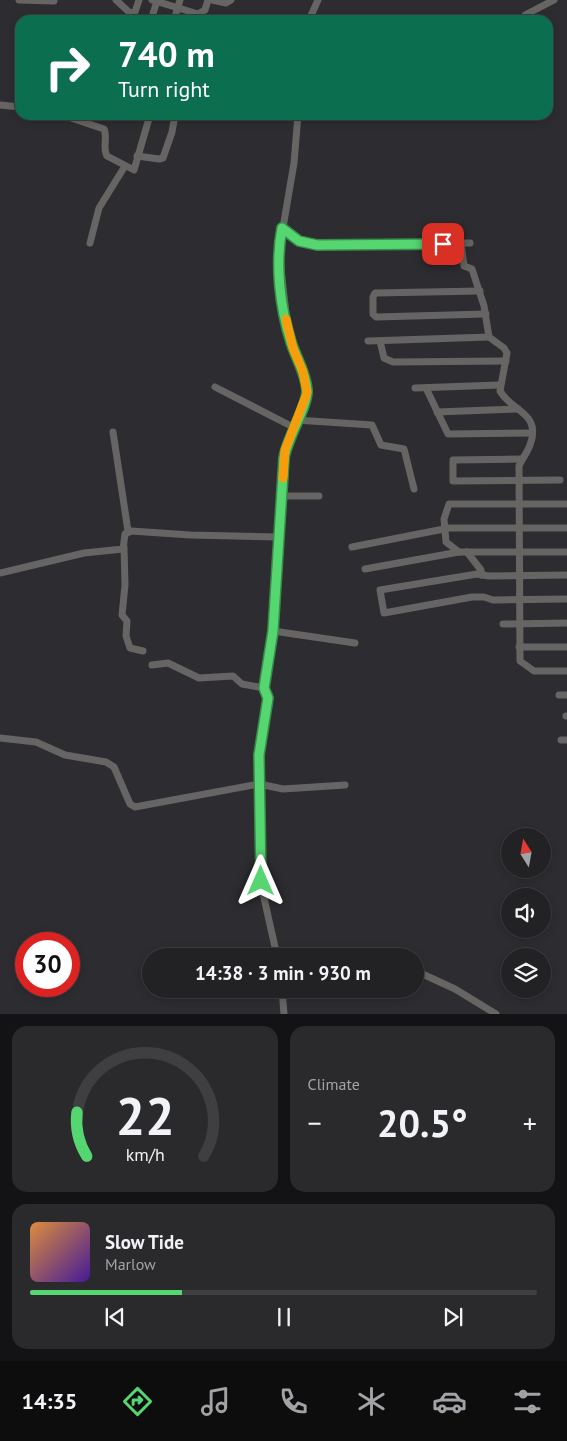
<!DOCTYPE html>
<html lang="en">
<head>
<meta charset="utf-8">
<style>
	:root { --surface:#222124; --page:#2a292c; --text:#f1f3f6; --muted:#a2a3a6; --line:#3f3e41; --accent:#56d671 }
	body { margin:0; font-family:"PT Sans",sans-serif; background:var(--page); color:var(--text); height:100vh; display:flex; flex-direction:column; font-size:19px; white-space:nowrap }
	* { box-sizing:border-box; margin:0 }
	p { font-size:16px; color:var(--muted) }
	.icon { flex:none; width:28px; height:28px; fill:none; stroke:currentColor; stroke-width:2; stroke-linecap:round; stroke-linejoin:round }
	.map { position:relative; height:1014px; overflow:hidden }
	.side { display:flex; flex-direction:column; gap:12px; padding:12px; background:#131214; flex:1 }
	.side>* { flex:none }
	.banner { position:absolute; left:15px; top:15px; width:538px; height:105px; border-radius:15px; box-shadow:0 2px 8px #0003,0 0 0 1px var(--line); background:#0b6e4f; color:#fff; overflow:hidden }
	.needle { width:32px; rotate:349deg }
	.buttons { position:absolute; left:501px; top:828px; display:grid; gap:10px }
	.buttons a { display:grid; place-items:center; width:50px; height:50px; border-radius:50%; background:var(--surface); box-shadow:0 2px 8px #0003,0 0 0 1px var(--line); font-size:25px }
	.speed { position:absolute; left:15px; top:932px; display:flex; gap:10px; font-size:25px; font-weight:700; text-align:center }
	.speed>* { display:grid; place-content:center; width:65px; height:65px; border-radius:50%; background:var(--surface); box-shadow:0 2px 8px #0003,0 0 0 1px var(--line); line-height:1 }
	.speed .limit { border:8px solid #d22; background:#fff; color:#111 }
	.pin { position:absolute; display:grid; place-items:center; width:42px; height:42px; color:#fff; margin:-21px; border-radius:10px; box-shadow:0 2px 8px #0006 }
	.me { position:absolute; width:55px; margin:-28px; rotate:0deg; stroke-linejoin:round; filter:drop-shadow(0 0 4px #0008) }
	.turn { display:flex; align-items:center; gap:18px; height:105px; padding:0 20px; font-size:22px }
	.turn .icon { width:65px; height:65px; stroke-width:2.5 }
	.turn b { display:block; font-size:35px; line-height:42px }
	.big { font-size:38px; font-weight:700; line-height:1.1 }
	.side .card { flex:1; display:flex; flex-direction:column; justify-content:center; gap:8px; min-width:0; padding:0 18px; border-radius:15px; background:var(--page) }
	.side .dial { align-items:center; gap:0 }
	.dial svg { height:130px; overflow:visible; fill:none; stroke:var(--line); stroke-width:7; stroke-linecap:round; text-anchor:middle }
	.dial text { fill:var(--text); stroke:none }
	.song { display:flex; align-items:center; gap:15px }
	.cover { width:60px; height:60px; border-radius:8px; background:linear-gradient(135deg,hsl(30 70% 55%),hsl(260 70% 35%)) }
	.played { height:5px; border-radius:2px; background:linear-gradient(90deg,var(--accent) 30%,var(--line) 30%) }
	.keys { display:flex; justify-content:space-around; direction:ltr }
	.heat { display:flex; justify-content:space-between; align-items:center; font-size:28px; direction:ltr }
	.side .tiles { flex:1; display:grid; gap:12px; grid-template-columns:1fr 1fr }
	.card:last-child { grid-column:span 2 }
	.trip { position:absolute; left:142px; top:948px; width:282px; height:50px; border-radius:25px; background:var(--surface); box-shadow:0 2px 8px #0003,0 0 0 1px var(--line); font-weight:700; line-height:50px; text-align:center }
	.menu { display:flex; height:80px; justify-content:space-around; align-items:center; background:#0e0d0e; color:var(--muted) }
	.menu .icon { width:35px; height:35px }
	.menu .on { color:var(--accent) }
	.menu b { font-size:22px; color:var(--text) }
	.map>svg:first-child { display:block }
	.lines { fill:none; stroke-linecap:round; stroke-linejoin:round }
	.minor { stroke:#676563; stroke-width:7 }
	.route-casing { stroke:#388b49; stroke-width:12 }
	.route { stroke:#56d671; stroke-width:9 }
	.slow { stroke:#f59e0b; stroke-width:9 }
</style>
</head>
<body>
<div class="map">
<svg width="567" height="1014" viewBox="0 0 567 1014">
	<rect width="100%" height="100%" fill="#2d2c30"/>
	<g class="lines">
		<g class="minor">
			<path d="M19,0L54,1"/>
			<path d="M116,0L130,13L135,12L139,0"/>
			<path d="M152,0L198,14L205,10L208,0"/>
			<path d="M212,0L226,3L231,0"/>
			<path d="M151,20L157,1"/>
			<path d="M174,20L180,0"/>
			<path d="M309,20L318,0"/>
			<path d="M523,20L525,15L554,0"/>
			<path d="M0,105L20,107"/>
			<path d="M62,115L104,129C108,138 102,147 107,156L134,170L150,115"/>
			<path d="M137,156L159,159L163,158L172,132L175,115"/>
			<path d="M282,228L299,241L317,245L470,243"/>
			<path d="M90,243L99,208L125,166"/>
			<path d="M461,243L464,266L472,269L484,306L489,337L504,348L507,353L500,391C512,412 542,413 530,445C527,453 522,459 519,466L520,661L534,671H567"/>
			<path d="M480,291L375,293L373,297V314L376,317L486,314"/>
			<path d="M368,341L489,337"/>
			<path d="M380,341L384,358L393,362L506,361"/>
			<path d="M215,387L293,427"/>
			<path d="M415,388L499,385"/>
			<path d="M426,388L448,434L532,433"/>
			<path d="M437,412L518,409"/>
			<path d="M296,420L372,425L381,445L404,449L414,489"/>
			<path d="M113,432L128,531"/>
			<path d="M522,459L453,460V481L560,480"/>
			<path d="M282,496H319"/>
			<path d="M124,547L125,585L122,615L127,621L126,636L130,648L143,651"/>
			<path d="M352,547L449,528H567"/>
			<path d="M459,552L446,542L444,519L449,504H567"/>
			<path d="M467,552L481,570L482,575"/>
			<path d="M365,569L459,552H567"/>
			<path d="M0,573L84,553L123,549L125,534L131,531L190,535L279,537"/>
			<path d="M567,575L489,576L477,574L380,590L384,613L472,597H484L493,600L567,599"/>
			<path d="M503,624L567,623"/>
			<path d="M273,631L355,643"/>
			<path d="M519,647H567"/>
			<path d="M152,665L168,663L199,678L233,676L242,684L264,688"/>
			<path d="M559,695H567"/>
			<path d="M566,716H567"/>
			<path d="M0,738L36,742L65,755L106,762L114,767L130,804L135,807L259,784L283,789L345,785"/>
			<path d="M561,740H567"/>
			<path d="M277,956L262,889L259,784V755L268,698L264,688L273,631L284,458L288,441L307,393L303,372L287,323L279,251L294,163L298,115"/>
			<path d="M416,971L455,989L496,1014"/>
			<path d="M282,989L284,1014"/>
		</g>
	</g>
	<g class="lines">
		<defs>
			<path id="route" d="M261,881L259,755L268,698L264,688L273,631L284,458C287,438 308,406 307,390C306,373 296,358 291,342C280,307 275,264 282,228L299,241L317,245L443,244"/>
		</defs>
		<use href="#route" class="route-casing"/>
		<use href="#route" class="route"/>
		<path class="slow" d="M283,478L285,450L307,393L303,372L293,348L286,319"/>
	</g>
</svg>
<div class="buttons">
<a><svg class="needle" viewBox="-14 -14 28 28"><path d="M0-13l5 13h-10z" fill="#e53935"/><path d="M0 13l5-13h-10z" fill="#a2a3a6"/></svg></a>
<a><svg class="icon" aria-label="sound" viewBox="0 0 24 24"><path d="M4 9h4l5-4v14l-5-4H4zM17 9q2 3 0 6"/></svg></a>
<a><svg class="icon" aria-label="layers" viewBox="0 0 24 24"><path d="M12 4l9 5-9 5-9-5zM3 14l9 5 9-5"/></svg></a>
</div>
<div class="speed"><div class="limit">30</div></div>
<div class="pin" style="left:443px;top:244px;background:#d93025"><svg class="icon" aria-label="arrive" viewBox="0 0 24 24"><path d="M6 21V4h12l-3 4 3 4H6"/></svg></div>
<svg class="me" style="left:261px;top:881px" viewBox="-20 -20 40 40"><path d="M0-17L14 15 0 8-14 15z" fill="#56d671" stroke="#fff" stroke-width="4"/></svg>
<div class="trip">14:38 · 3 min · 930 m</div>
<div class="banner">
<div class="turn"><svg class="icon" aria-label="right" viewBox="0 0 24 24"><path d="M7 20v-9h11M14 6l5 5-5 5"/></svg><div><b>740 m</b>Turn right</div></div>
</div>
</div>
<section class="side">
<div class="tiles">
<div class="card dial"><svg viewBox="0 0 100 80">
<path d="M14 69A42 42 0 1 1 86 69"/>
<path d="M14 69A42 42 0 0 1 8 42" stroke="#56d671"/>
<text x="50" y="56" font-size="32" font-weight="700">22</text>
<text x="50" y="72" font-size="11">km/h</text>
</svg></div>
<div class="card"><p>Climate</p>
<div class="heat"><a>−</a><b class="big">20.5°</b><a>+</a></div>
</div>
<div class="card">
<div class="song"><i class="cover"></i><div><b>Slow Tide</b><p>Marlow</p></div></div>
<div class="played"></div>
<div class="keys"><svg class="icon" aria-label="previous" viewBox="0 0 24 24"><path d="M18 5L8 12l10 7zM5 5v14"/></svg><svg class="icon" aria-label="pause" viewBox="0 0 24 24"><path d="M8 5v14M16 5v14"/></svg><svg class="icon" aria-label="next" viewBox="0 0 24 24"><path d="M6 5l10 7-10 7zM19 5v14"/></svg></div>
</div>
</div>
</section>
<nav class="menu">
<b>14:35</b>
<svg class="icon on" aria-label="directions" viewBox="0 0 24 24"><path d="M12 3l9 9-9 9-9-9zM9 14v-3h6M13 9l2 2-2 2"/></svg>
<svg class="icon" aria-label="music" viewBox="0 0 24 24"><path d="M9 18V5l10-2v13"/><circle cx="6" cy="18" r="3"/><circle cx="16" cy="16" r="3"/></svg>
<svg class="icon" aria-label="phone" viewBox="0 0 24 24"><path d="M5 4h4l2 5-3 2q2 4 5 5l2-3 5 2v4C11 20 4 13 5 4z"/></svg>
<svg class="icon" aria-label="climate" viewBox="0 0 24 24"><path d="M12 3v18M4 7l16 10M4 17L20 7"/></svg>
<svg class="icon" aria-label="car" viewBox="0 0 24 24"><path d="M5 17H2v-5l4-1 3-4h7l3 4 3 1v5h-3M9 17h6M6 11h13"/><circle cx="7" cy="17" r="2"/><circle cx="17" cy="17" r="2"/></svg>
<svg class="icon" aria-label="filters" viewBox="0 0 24 24"><path d="M4 7h16M4 17h16"/><circle cx="9" cy="7" r="2"/><circle cx="15" cy="17" r="2"/></svg>
</nav>
</body>
</html>
